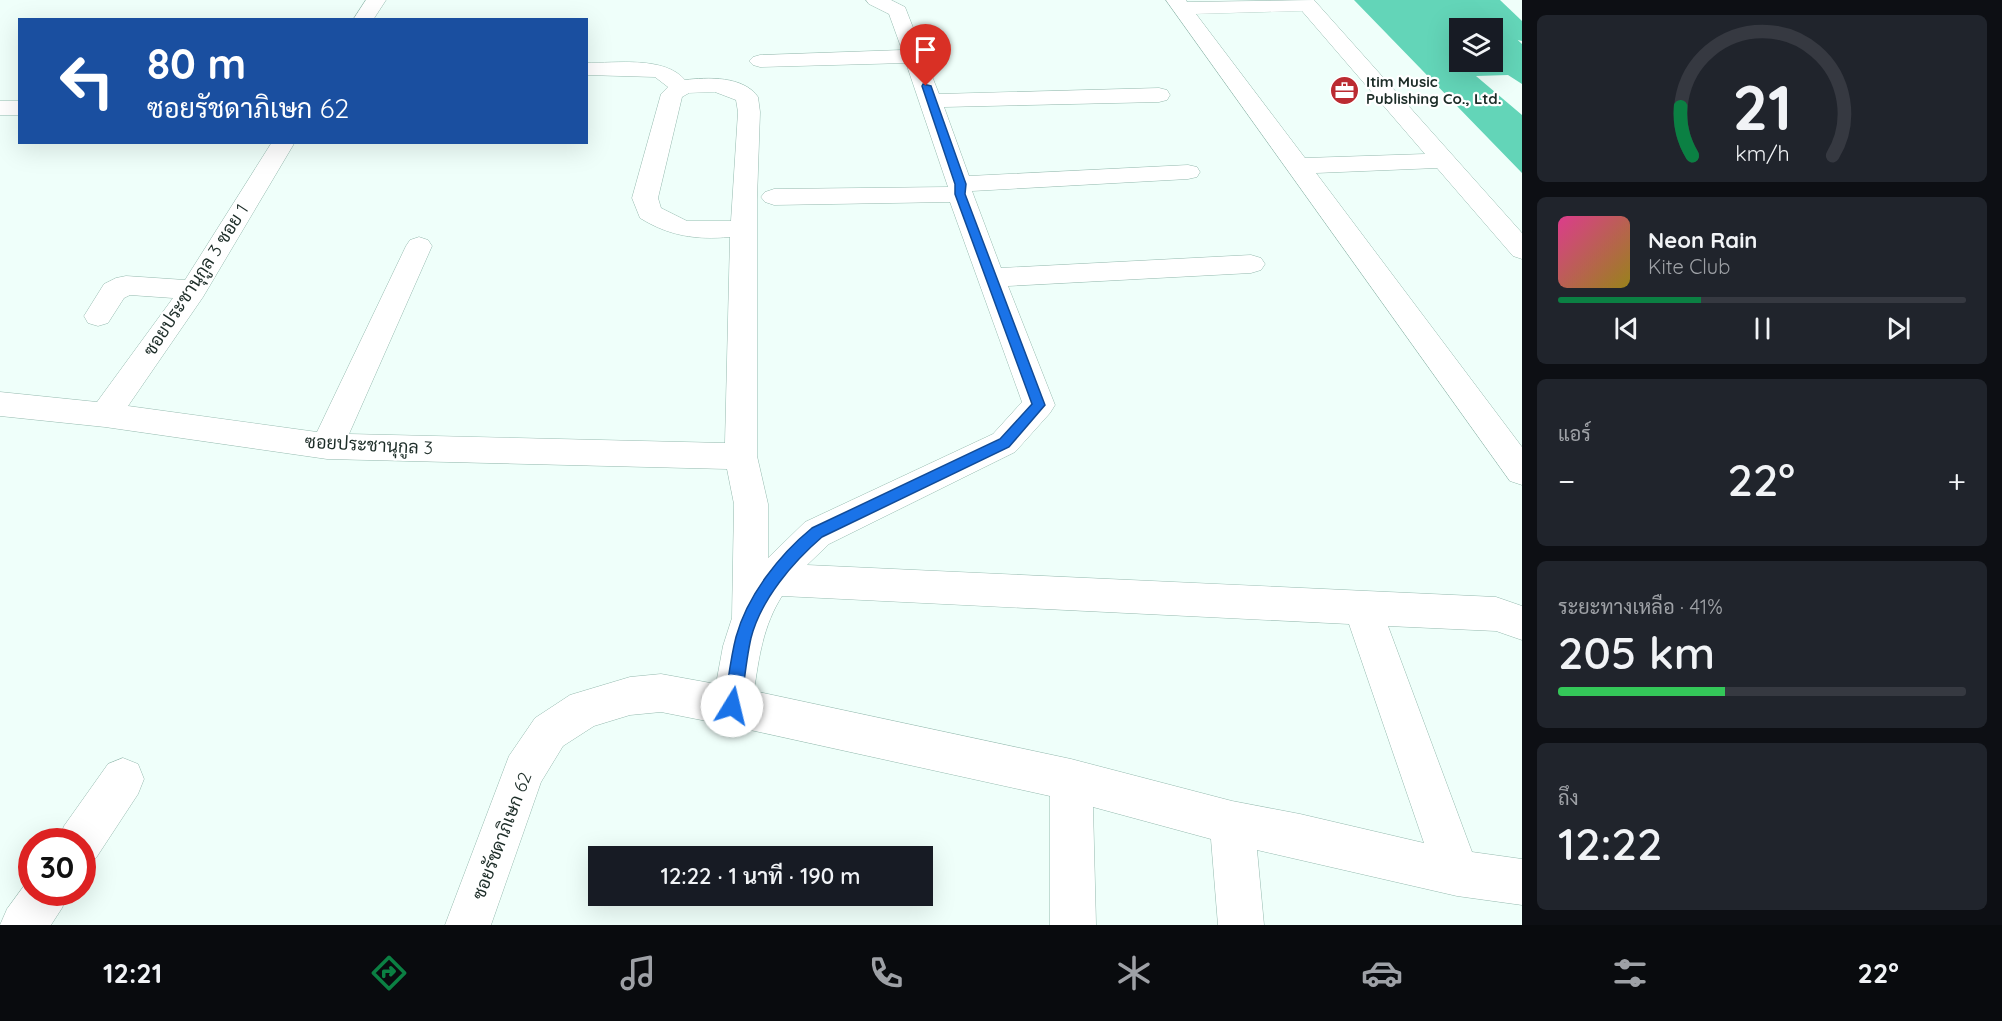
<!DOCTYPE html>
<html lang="th">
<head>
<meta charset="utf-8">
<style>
	:root { --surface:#171b24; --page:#20242c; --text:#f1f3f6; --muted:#9ea1a6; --line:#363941; --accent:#0b8043 }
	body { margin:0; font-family:Quicksand,Sarabun,sans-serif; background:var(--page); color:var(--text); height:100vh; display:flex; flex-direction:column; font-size:22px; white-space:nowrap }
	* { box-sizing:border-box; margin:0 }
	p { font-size:20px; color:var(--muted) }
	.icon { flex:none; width:33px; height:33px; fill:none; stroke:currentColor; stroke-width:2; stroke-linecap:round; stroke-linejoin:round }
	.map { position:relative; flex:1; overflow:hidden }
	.details { display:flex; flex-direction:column; gap:15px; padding:15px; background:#0d0f14; width:480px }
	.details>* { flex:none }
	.guide { position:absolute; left:18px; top:18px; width:570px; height:126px; border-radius:0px; box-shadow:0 6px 24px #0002; background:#1a4fa0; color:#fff; overflow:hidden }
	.fabs { position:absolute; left:1449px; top:18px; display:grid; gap:12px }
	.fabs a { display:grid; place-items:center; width:54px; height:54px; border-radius:0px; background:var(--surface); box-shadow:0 6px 24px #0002; font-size:30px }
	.speed { position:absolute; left:18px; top:828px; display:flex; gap:12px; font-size:30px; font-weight:700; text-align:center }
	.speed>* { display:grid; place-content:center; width:78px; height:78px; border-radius:50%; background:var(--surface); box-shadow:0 6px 24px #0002; line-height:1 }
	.speed .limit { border:9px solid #d22; background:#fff; color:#111 }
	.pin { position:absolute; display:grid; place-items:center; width:51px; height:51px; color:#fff; margin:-62px -26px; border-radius:50% 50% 50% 0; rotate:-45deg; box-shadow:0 0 6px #0007 }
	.pin .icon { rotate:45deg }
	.me { position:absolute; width:66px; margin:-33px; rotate:9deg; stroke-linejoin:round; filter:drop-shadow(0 0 4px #0008) }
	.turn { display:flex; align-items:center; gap:21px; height:126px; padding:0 30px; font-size:27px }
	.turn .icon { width:78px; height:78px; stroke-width:2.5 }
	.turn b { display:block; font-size:42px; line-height:51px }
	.big { font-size:45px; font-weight:600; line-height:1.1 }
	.details .tile { flex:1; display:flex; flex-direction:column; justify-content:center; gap:9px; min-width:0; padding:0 21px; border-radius:9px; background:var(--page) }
	.details .dial { align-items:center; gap:0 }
	.dial svg { height:156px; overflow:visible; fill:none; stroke:var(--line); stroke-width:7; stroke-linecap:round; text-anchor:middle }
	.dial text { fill:var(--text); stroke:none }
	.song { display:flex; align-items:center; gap:18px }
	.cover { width:72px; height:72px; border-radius:9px; background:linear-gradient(135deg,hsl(330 70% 55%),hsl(50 70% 35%)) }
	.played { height:6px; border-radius:3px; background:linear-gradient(90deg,var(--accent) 35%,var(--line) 35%) }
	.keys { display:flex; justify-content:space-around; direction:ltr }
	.heat { display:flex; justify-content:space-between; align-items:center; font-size:33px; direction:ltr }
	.charge { height:9px; border-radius:4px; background:linear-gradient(90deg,#34c759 41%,var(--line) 0) }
	.trip { position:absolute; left:588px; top:846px; width:345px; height:60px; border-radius:0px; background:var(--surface); box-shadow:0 6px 24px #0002; font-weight:600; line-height:60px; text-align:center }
	.menu { display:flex; height:96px; justify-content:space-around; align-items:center; background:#090b0e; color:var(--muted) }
	.menu .icon { width:42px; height:42px }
	.menu .selected { color:var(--accent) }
	.menu b { font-size:27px; color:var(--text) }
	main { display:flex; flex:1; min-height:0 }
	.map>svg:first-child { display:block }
	.forest { fill:#63d5b8; fill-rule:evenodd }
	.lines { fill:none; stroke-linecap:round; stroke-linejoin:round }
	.canal { fill:#64d6b9; fill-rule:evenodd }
	.minor-casing { stroke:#95baaf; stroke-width:1 }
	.minor { fill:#fff; fill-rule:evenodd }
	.route { fill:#1a73e8; stroke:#114b97; stroke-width:1.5 }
	.labels { text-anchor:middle; stroke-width:4.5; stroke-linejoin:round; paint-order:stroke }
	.far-poi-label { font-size:15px; font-weight:bold; fill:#1d2d28; stroke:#fff; text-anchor:start }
	.street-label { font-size:18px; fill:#1d2d28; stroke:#fff }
</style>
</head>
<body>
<main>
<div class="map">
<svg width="1522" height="925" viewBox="0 0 1522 925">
	<rect width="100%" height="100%" fill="#effffa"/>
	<path class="forest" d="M1354,0H1475L1522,44V84L1508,75L1476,76L1522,115V173ZM1460,28H1492V62H1460Z"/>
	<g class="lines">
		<path class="canal" d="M1474,0H1500L1522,21V41L1513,39Z"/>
		<defs>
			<g id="minor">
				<path d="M366,0H386L373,20H353Z"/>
				<path d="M866,0H891L905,7L939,94L1159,88L1167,90L1170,95L1167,100L1159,102L944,107L969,176L1188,165L1197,167L1200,172L1197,177L1188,179L972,191L1001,268L1251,255L1261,258L1265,264L1261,270L1251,273L1008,286L1055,405L1050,413L1015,452L829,544L807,565L1496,597L1522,606V640L1496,631L1388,626L1472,852L1522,859V905L1457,896L1257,850L1264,925H1218L1211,839L1093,807L1096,925H1050V796L732,726L661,712L630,715L594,726L563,746L541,782L491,925H445L509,756L535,718L570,695L630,677L661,674L716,684L723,646L732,618L734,504L727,469L327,459L105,427L0,416V392L97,402L173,298L130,295L124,298L108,323L98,326L88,323L84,316L104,284L116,278L126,276L185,280L272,142H295L203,297L128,406L317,432L406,246L410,240L419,237L428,240L432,246L349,434L725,443L730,237C696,240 669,236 640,218L632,198L661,94L668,87L655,77L586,75V63C616,63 665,56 685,80C707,77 744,76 758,97L760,112L757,199V456L768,504V558L805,522L993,434L1022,402L950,202L774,205L765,202L761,197L765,192L774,189L948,187L906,63L760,67L753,65L749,61L753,57L760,55L902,50L889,14L869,4ZM715,92L736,100L738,112L731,221H687L661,208L658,198L682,97L689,93ZM782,596L1349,624L1424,843L1300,814L1232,801L1071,759L754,691C759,657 763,626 782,596Z"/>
				<path d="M1166,0H1186L1187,2L1314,0L1522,233V259L1513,256L1437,168L1316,173L1522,447V485L1510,481ZM1302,11L1425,154L1305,158L1196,14Z"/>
				<rect x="0" y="101" width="20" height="14"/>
				<path d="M123,758L138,764L144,779L138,794L96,858L82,863V842H58L64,826L108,764Z"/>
				<path d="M32,875V892H69L62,908L51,925H0L7,909Z"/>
			</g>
		</defs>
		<use href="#minor" class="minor-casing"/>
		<use href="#minor" class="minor"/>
	</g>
	<path class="route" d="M923,84L931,86L966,184L965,194L1045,405L1009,447L822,537C793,562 761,599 751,638C746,660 744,684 741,706L738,712L732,715L727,712L724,706C728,684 730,660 736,637C747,596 779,555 812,528L1000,439L1032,404L955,194V184L922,86Z"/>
	<defs>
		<symbol id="office-disc" viewBox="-11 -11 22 22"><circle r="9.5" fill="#bb2b31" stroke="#fff"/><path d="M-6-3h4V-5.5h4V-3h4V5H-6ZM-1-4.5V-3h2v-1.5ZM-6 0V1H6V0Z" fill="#fff"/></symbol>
	</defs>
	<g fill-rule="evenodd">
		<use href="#office-disc" x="1328" y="74" width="33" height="33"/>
	</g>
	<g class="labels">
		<g class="far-poi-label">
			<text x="1366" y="87">Itim Music<tspan x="1366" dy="17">Publishing Co., Ltd.</tspan></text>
		</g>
		<g class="street-label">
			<text transform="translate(196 280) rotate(-57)" y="6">ซอยประชานุกูล 3 ซอย 1</text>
			<text transform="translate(369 445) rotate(3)" y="6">ซอยประชานุกูล 3</text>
			<text transform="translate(502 836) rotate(-69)" y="6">ซอยรัชดาภิเษก 62</text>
		</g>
	</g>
</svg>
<div class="fabs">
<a><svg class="icon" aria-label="layers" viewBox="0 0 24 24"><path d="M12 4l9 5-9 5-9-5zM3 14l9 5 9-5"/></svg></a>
</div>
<div class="speed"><div class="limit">30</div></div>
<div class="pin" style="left:926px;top:86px;background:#d93025"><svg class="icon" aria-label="arrive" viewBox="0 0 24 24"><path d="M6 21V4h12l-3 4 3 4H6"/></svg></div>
<svg class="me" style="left:732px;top:706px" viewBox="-20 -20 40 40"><circle r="19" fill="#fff"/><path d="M0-13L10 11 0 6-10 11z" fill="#1a73e8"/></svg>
<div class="trip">12:22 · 1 นาที · 190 m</div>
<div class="guide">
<div class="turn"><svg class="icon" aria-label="left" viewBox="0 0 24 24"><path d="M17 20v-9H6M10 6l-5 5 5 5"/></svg><div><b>80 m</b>ซอยรัชดาภิเษก 62</div></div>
</div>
</div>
<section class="details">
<div class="tile dial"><svg viewBox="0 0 100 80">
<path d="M14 69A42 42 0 1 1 86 69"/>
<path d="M14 69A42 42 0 0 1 8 44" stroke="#0b8043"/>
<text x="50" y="56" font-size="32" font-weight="700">21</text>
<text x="50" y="72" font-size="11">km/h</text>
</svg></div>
<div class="tile">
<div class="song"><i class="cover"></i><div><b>Neon Rain</b><p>Kite Club</p></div></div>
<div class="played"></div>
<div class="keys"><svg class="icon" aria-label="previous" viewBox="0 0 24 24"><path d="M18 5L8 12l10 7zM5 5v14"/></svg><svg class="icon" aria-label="pause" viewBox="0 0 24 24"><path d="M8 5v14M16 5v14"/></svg><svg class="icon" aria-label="next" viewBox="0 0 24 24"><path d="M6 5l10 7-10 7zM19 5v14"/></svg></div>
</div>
<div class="tile"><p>แอร์</p>
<div class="heat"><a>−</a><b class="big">22°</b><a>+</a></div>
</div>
<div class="tile"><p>ระยะทางเหลือ · 41%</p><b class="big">205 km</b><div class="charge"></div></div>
<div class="tile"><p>ถึง</p><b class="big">12:22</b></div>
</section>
</main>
<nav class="menu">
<b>12:21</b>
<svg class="icon selected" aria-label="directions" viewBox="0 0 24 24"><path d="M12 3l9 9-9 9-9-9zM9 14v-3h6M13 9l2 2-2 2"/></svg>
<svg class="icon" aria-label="music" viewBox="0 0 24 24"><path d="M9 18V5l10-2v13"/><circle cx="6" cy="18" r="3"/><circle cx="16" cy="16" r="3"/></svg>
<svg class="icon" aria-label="phone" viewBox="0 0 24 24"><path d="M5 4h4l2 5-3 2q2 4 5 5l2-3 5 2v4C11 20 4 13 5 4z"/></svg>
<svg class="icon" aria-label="climate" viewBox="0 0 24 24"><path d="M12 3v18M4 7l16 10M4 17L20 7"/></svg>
<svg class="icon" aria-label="car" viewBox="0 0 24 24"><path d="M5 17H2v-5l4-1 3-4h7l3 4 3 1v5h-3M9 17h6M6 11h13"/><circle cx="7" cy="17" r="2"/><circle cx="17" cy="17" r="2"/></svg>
<svg class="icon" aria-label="filters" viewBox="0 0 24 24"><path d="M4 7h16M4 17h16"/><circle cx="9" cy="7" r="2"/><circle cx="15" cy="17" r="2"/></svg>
<b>22°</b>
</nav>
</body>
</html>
